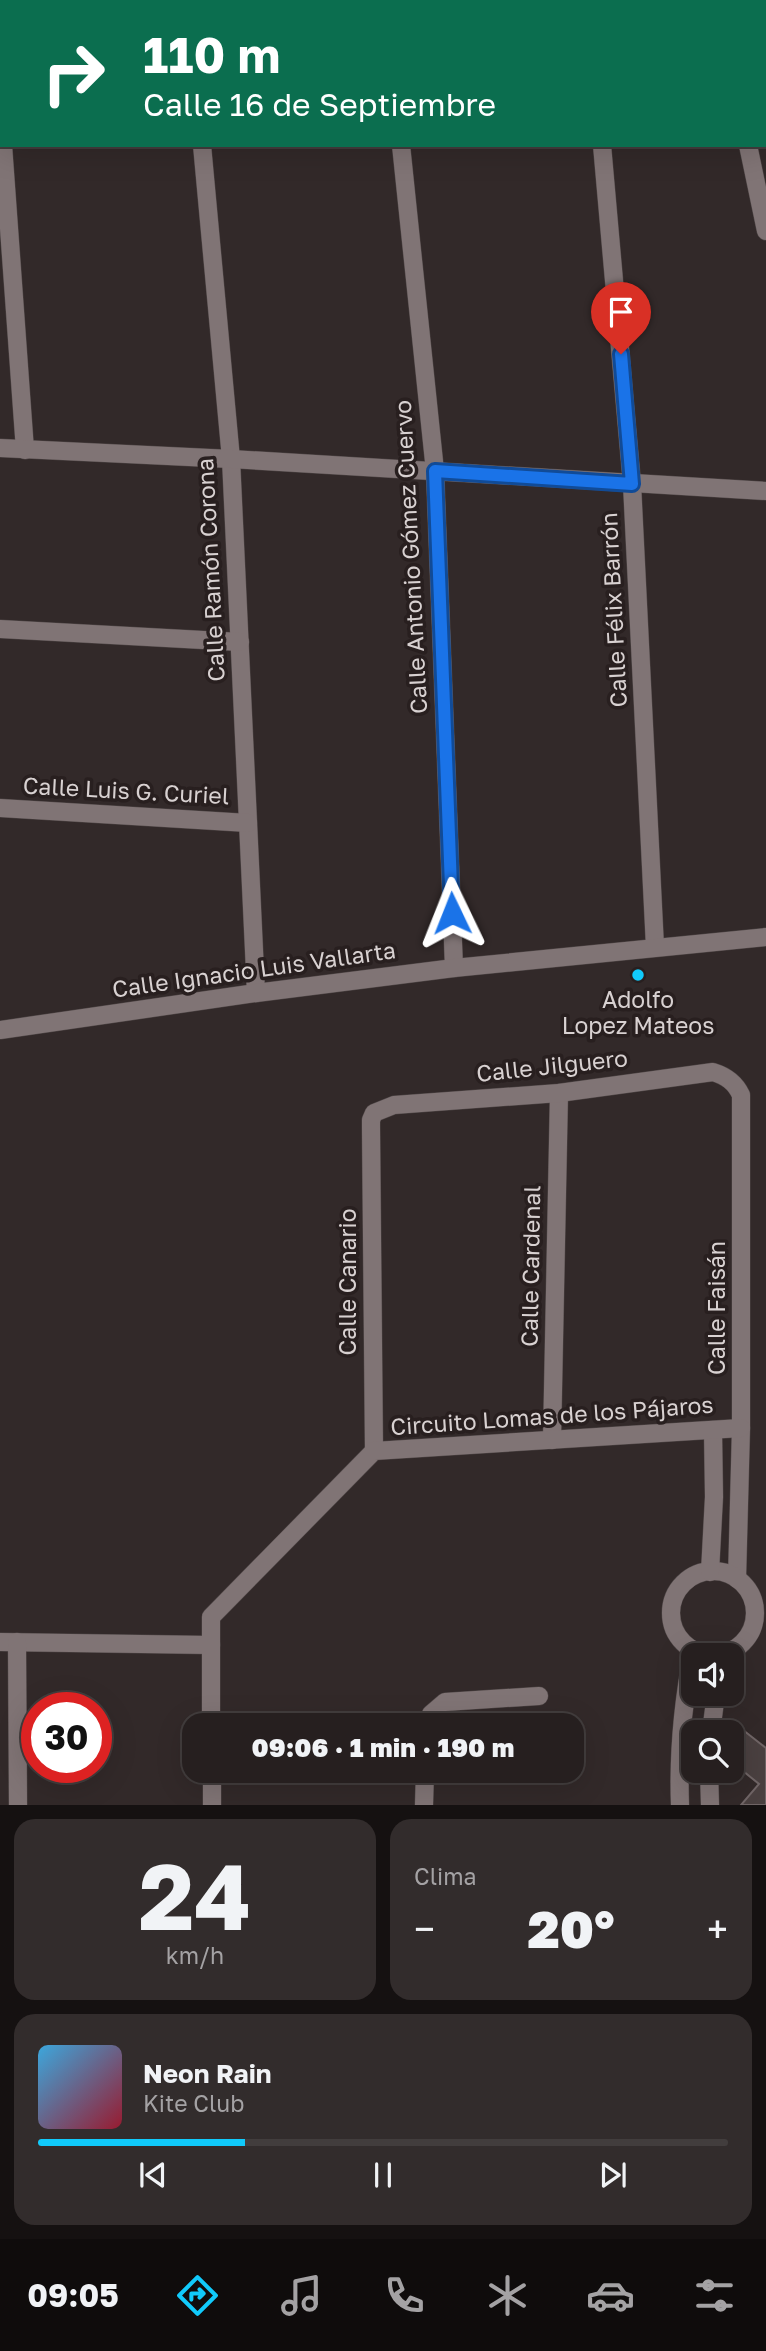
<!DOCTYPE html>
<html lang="es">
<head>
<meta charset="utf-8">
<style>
	:root { --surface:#261f1f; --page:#322c2c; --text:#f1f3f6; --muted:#a4a2a4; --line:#423d3d; --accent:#11cafb }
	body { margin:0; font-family:"Golos Text",sans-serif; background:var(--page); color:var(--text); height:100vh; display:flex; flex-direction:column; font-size:26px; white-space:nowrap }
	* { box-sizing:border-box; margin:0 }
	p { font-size:23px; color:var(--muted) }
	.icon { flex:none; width:38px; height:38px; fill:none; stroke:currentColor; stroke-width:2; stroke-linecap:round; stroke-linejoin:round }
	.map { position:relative; height:1805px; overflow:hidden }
	.sheet { display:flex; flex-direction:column; gap:14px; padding:14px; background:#151111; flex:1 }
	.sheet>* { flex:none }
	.hud { position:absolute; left:0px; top:0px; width:766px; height:147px; box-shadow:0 7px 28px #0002,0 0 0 2px var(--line); background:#0b6e4f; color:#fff; overflow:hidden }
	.controls { position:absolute; left:681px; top:1643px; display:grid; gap:14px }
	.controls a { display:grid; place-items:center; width:63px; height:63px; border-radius:14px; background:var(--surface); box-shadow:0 7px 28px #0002,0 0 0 2px var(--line); font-size:35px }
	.speed { position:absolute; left:21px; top:1692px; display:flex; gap:14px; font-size:35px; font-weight:700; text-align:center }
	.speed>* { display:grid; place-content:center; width:91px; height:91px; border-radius:50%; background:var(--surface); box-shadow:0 7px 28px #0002,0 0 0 2px var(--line); line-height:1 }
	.speed .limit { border:10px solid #d22; background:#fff; color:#111 }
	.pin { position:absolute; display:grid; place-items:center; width:60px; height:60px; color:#fff; margin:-72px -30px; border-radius:50% 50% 50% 0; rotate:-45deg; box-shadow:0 0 7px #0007 }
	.pin .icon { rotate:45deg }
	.me { position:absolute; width:77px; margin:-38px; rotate:358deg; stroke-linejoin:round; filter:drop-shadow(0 0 5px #0008) }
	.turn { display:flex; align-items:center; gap:24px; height:147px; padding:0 28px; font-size:32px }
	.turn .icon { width:91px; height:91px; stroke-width:2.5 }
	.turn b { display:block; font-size:49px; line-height:60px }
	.big { font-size:52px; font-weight:800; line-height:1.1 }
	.sheet .widget { flex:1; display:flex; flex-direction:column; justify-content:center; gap:10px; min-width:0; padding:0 24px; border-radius:21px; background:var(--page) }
	.sheet .dial { align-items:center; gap:0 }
	.dial b { font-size:91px; line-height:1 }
	.song { display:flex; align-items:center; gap:21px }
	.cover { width:84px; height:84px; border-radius:10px; background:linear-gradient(135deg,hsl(200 70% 55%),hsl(350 70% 35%)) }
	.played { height:7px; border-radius:4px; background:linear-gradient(90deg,var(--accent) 30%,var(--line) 30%) }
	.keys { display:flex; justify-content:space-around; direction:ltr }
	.heat { display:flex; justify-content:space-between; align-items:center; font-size:38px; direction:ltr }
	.sheet .tiles { flex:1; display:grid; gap:14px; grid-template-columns:1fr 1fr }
	.widget:last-child { grid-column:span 2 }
	.trip { position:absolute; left:182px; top:1713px; width:402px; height:70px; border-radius:21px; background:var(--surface); box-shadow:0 7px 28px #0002,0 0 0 2px var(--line); font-weight:800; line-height:70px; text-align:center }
	.tabs { display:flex; height:112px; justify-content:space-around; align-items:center; background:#0f0c0c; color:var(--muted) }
	.tabs .icon { width:49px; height:49px }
	.tabs .current { color:var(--accent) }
	.tabs b { font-size:32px; color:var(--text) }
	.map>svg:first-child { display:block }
	.building { fill:#4a4040; stroke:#706566; stroke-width:2 }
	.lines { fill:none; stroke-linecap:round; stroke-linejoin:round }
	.minor-casing { stroke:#4f4747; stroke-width:19 }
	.minor { stroke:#807475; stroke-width:18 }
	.route-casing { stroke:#114b97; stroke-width:18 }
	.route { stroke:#1a73e8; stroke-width:12 }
	.poi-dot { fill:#11cafb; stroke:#281f1f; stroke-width:2.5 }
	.labels { text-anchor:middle; stroke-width:7; stroke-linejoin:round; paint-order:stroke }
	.street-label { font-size:23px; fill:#d8d1d1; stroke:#281f1f }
	.poi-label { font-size:23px; fill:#d8d1d1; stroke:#281f1f }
</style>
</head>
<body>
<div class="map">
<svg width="766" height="1805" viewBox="0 0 766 1805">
	<rect width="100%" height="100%" fill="#322929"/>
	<path class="building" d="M743,1730L766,1748V1805H741L759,1784L732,1762V1743Z"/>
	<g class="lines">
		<defs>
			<g id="minor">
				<path d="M188,0L189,2"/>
				<path d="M440,0L456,2"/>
				<path d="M715,0L716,2"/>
				<path d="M396,2V0"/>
				<path d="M0,4L2,5"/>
				<path d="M765,17H766"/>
				<path d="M0,99L2,124"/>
				<path d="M3,145L25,450"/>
				<path d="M202,145L231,459L256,993"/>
				<path d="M401,145L435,471L454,968"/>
				<path d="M602,145L632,484L655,947"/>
				<path d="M748,145L766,231"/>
				<path d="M0,448L231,459L766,491"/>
				<path d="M0,629L240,642"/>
				<path d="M0,808L248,823"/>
				<path d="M0,1030L256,993L454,968L766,937"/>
				<path d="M552,1440L559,1093"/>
				<path d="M374,1451L371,1128V1120L374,1113L394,1105L559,1093L713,1072C726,1076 735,1082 741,1095V1428L737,1579"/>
				<circle cx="713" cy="1613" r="42"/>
				<path d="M710,1572L714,1497L713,1430"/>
				<path d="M0,1642L211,1645"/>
				<path d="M17,1642L18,1805"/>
				<path d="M211,1726V1617L374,1451L741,1428"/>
				<path d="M427,1726L431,1714L445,1702L539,1696"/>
				<path d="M711,1732L716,1694"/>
				<path d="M212,1771V1805"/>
				<path d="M709,1771L710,1805"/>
				<path d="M424,1805L425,1771"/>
				<path d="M680,1805C678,1752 683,1702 693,1650"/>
			</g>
		</defs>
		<use href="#minor" class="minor-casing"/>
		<use href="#minor" class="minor"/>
	</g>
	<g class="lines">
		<defs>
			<path id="route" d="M452,913L435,471L632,484L621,354"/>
		</defs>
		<use href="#route" class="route-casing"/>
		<use href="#route" class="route"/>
	</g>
	<circle class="poi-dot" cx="638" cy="975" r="7"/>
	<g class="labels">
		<g class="street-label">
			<text transform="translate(411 557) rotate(-93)" y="8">Calle Antonio Gómez Cuervo</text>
			<text transform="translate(211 570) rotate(-93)" y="8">Calle Ramón Corona</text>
			<text transform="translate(614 610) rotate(-93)" y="8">Calle Félix Barrón</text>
			<text transform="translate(126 791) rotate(3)" y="8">Calle Luis G. Curiel</text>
			<text transform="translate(254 970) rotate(-8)" y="8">Calle Ignacio Luis Vallarta</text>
			<text transform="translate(552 1066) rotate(-6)" y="8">Calle Jilguero</text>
			<text transform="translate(531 1266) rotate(-89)" y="8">Calle Cardenal</text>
			<text transform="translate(348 1282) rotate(-90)" y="8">Calle Canario</text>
			<text transform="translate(717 1308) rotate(-90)" y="8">Calle Faisán</text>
			<text transform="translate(552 1416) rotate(-4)" y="8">Circuito Lomas de los Pájaros</text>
		</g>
		<g class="poi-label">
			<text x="638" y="1008">Adolfo<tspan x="638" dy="26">Lopez Mateos</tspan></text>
		</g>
	</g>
</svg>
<div class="controls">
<a><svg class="icon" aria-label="sound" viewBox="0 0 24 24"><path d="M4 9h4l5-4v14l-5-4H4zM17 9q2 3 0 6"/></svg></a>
<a><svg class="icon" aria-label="search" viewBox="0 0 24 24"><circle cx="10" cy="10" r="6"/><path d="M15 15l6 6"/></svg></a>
</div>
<div class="speed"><div class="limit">30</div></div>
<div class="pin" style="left:621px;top:354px;background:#d93025"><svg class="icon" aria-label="arrive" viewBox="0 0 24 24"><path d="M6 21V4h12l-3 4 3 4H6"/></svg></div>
<svg class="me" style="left:452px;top:913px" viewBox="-20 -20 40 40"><path d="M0-17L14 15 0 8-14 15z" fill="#1a73e8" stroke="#fff" stroke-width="4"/></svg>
<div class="trip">09:06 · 1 min · 190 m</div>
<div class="hud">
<div class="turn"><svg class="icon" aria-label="right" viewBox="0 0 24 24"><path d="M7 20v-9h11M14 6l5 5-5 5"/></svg><div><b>110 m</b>Calle 16 de Septiembre</div></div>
</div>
</div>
<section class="sheet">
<div class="tiles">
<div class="widget dial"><b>24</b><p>km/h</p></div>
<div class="widget"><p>Clima</p>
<div class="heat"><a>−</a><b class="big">20°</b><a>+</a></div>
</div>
<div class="widget">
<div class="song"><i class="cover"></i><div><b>Neon Rain</b><p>Kite Club</p></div></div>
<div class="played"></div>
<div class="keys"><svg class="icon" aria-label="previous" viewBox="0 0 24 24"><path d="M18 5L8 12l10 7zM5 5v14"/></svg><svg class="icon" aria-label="pause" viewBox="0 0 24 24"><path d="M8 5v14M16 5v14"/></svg><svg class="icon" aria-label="next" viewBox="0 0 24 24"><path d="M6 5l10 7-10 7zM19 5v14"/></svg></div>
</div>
</div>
</section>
<nav class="tabs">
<b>09:05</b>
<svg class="icon current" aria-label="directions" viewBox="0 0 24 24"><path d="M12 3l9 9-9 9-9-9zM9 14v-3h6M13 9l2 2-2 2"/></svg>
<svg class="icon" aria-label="music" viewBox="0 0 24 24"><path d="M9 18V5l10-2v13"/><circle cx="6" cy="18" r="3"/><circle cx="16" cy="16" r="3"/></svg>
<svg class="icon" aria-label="phone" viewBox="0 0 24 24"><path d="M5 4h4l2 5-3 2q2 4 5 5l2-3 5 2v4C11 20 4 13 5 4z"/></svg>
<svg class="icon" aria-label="climate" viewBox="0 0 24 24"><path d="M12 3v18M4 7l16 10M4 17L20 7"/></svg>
<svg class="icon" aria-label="car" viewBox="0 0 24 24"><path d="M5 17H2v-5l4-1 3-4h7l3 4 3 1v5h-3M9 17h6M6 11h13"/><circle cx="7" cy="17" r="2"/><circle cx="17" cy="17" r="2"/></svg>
<svg class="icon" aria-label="filters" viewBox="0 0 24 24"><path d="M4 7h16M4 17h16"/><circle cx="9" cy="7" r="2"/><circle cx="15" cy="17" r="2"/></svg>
</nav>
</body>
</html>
